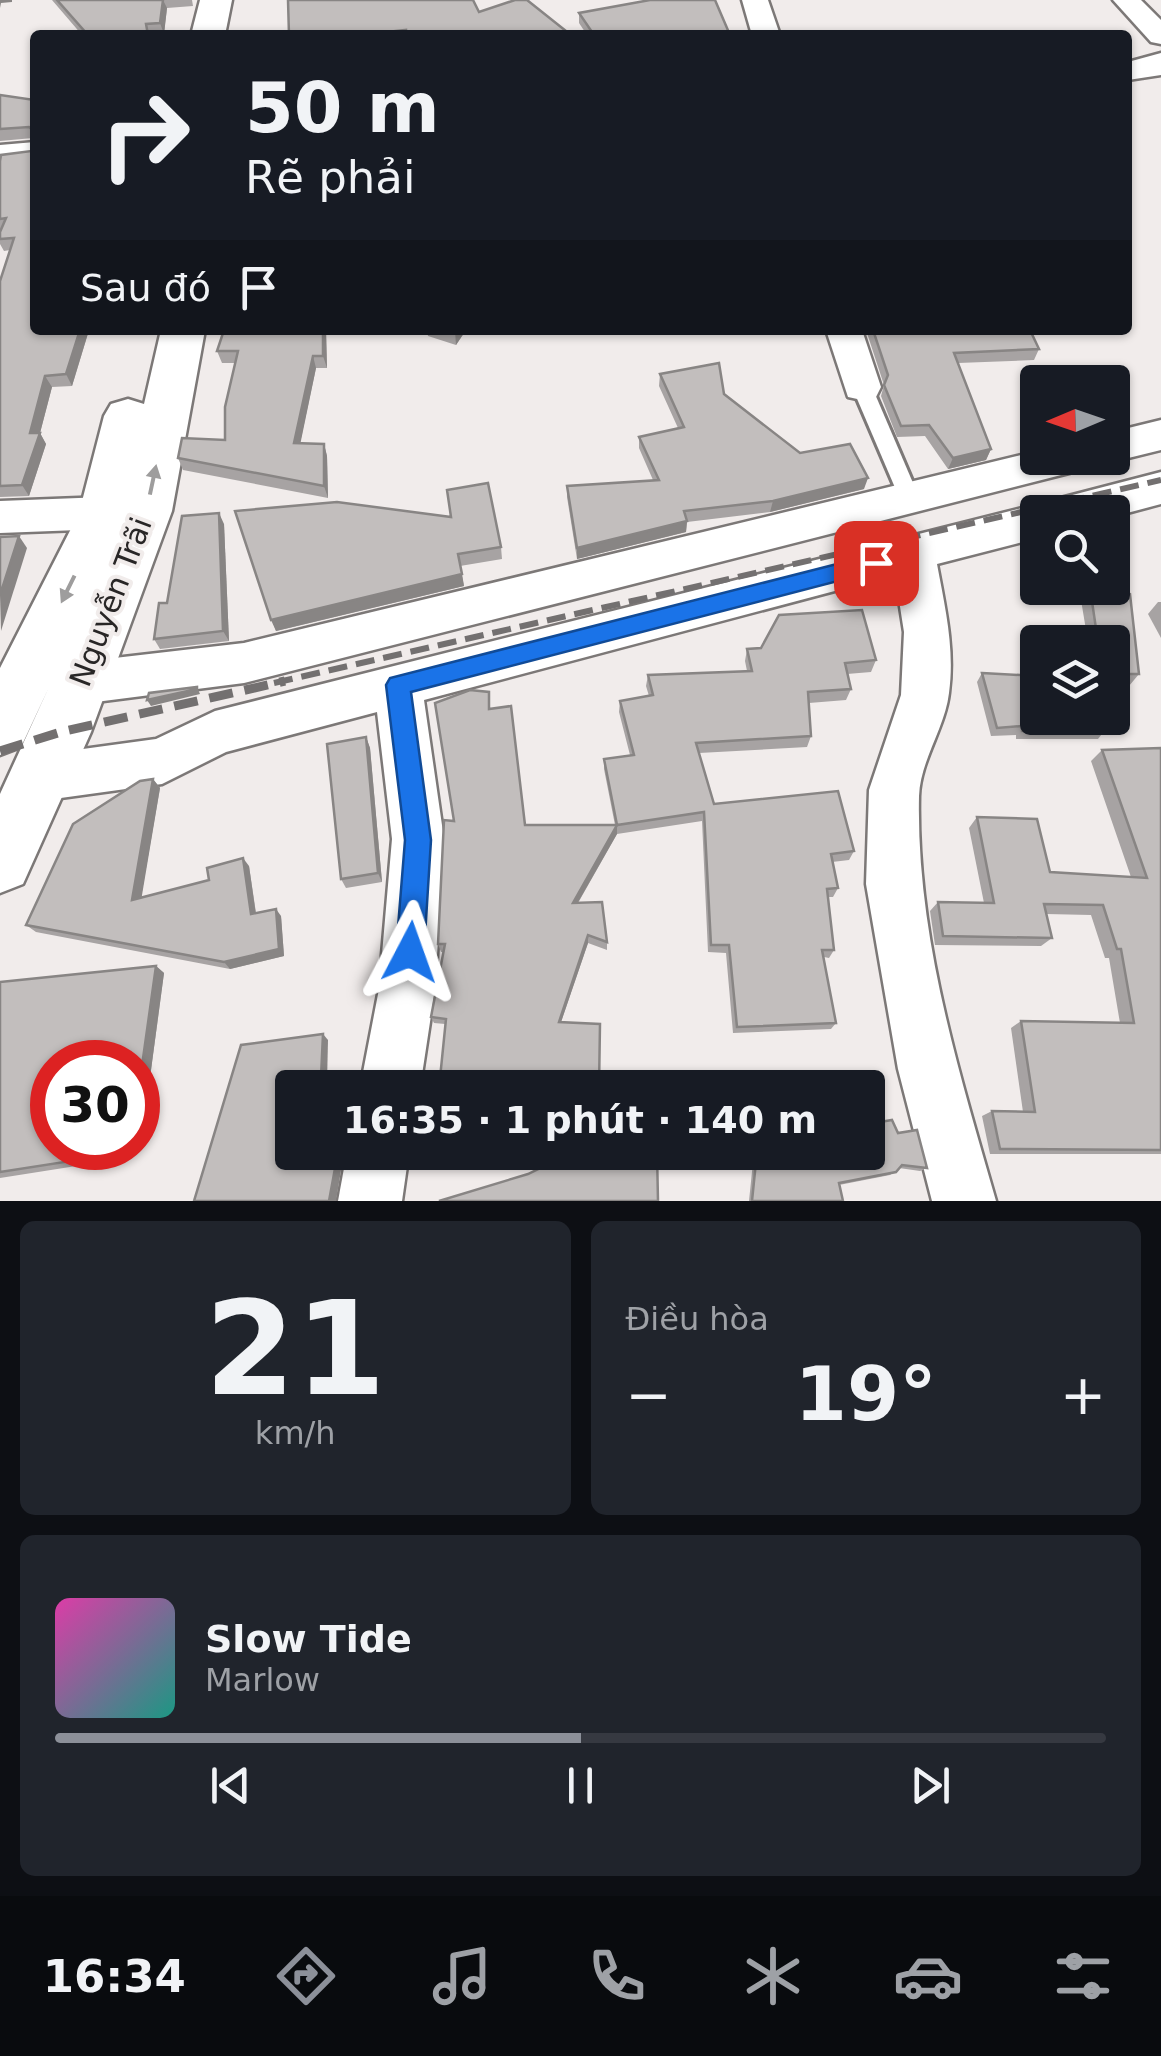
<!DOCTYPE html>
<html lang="vi">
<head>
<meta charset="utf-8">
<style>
	:root { --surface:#171b24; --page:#20242c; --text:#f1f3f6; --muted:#9ea1a6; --line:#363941; --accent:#8c9099 }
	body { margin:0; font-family:"DejaVu Sans",sans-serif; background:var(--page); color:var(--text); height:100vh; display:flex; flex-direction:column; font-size:38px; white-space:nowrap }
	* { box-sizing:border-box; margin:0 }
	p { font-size:32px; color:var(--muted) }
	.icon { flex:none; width:55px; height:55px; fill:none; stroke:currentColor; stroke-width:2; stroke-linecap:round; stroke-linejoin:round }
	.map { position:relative; height:1201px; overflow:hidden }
	.details { display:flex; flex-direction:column; gap:20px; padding:20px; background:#0d0f14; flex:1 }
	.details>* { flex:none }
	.hud { position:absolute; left:30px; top:30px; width:1102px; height:305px; border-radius:10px; box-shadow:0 2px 8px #0004; background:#171b24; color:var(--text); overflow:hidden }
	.needle { width:65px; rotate:268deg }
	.controls { position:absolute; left:1020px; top:365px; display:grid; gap:20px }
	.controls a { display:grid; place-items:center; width:110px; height:110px; border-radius:10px; background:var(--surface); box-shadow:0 2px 8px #0004; font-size:50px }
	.speed { position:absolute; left:30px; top:1040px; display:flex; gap:20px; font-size:50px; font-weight:700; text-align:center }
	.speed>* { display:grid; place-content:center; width:130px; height:130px; border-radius:50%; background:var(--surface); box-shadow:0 2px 8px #0004; line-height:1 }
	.speed .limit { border:15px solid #d22; background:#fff; color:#111 }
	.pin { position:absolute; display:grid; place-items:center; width:85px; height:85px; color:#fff; margin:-42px; border-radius:20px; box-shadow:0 5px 15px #0006 }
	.me { position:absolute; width:110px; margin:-55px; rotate:4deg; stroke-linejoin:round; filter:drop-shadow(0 0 8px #0008) }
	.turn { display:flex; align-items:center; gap:35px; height:210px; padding:0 50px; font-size:45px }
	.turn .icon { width:130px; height:130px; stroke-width:2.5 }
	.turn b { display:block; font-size:70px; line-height:85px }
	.then { display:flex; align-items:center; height:95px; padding:0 50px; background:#0003; gap:20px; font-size:38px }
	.big { font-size:75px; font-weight:700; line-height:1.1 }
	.details .card { flex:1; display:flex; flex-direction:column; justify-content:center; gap:15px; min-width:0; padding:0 35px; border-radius:15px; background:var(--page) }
	.details .dial { align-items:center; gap:0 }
	.dial b { font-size:130px; line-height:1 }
	.song { display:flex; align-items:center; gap:30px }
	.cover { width:120px; height:120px; border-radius:15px; background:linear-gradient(135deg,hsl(320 70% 55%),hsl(170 70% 35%)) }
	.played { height:10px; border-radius:5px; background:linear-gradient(90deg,var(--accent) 50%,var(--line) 50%) }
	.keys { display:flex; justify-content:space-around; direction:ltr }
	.heat { display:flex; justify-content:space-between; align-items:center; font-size:55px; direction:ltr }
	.details .tiles { flex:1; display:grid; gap:20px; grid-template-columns:1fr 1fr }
	.card:last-child { grid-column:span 2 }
	.trip { position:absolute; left:275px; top:1070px; width:610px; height:100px; border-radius:10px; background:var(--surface); box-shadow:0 2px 8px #0004; font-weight:700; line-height:100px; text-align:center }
	.menu { display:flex; height:160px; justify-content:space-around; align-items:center; background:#090b0e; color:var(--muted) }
	.menu .icon { width:70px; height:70px }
	.menu .on { color:var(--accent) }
	.menu b { font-size:45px; color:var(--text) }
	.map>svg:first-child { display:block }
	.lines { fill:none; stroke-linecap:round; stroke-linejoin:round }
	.lane-casing { stroke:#7c7877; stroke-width:6 }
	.street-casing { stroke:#7c7877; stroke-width:5 }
	.secondary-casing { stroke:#7c7877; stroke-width:5 }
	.lane { fill:#fff; fill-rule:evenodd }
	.street { fill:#fff; fill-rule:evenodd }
	.secondary { fill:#fff; fill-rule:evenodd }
	.rail-far1 { stroke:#737070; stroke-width:6; stroke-dasharray:19 9; stroke-linecap:butt }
	.rail { stroke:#737070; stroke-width:9; stroke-dasharray:24 12; stroke-linecap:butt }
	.wall { fill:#a7a3a3 }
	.shaded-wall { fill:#888584 }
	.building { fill:#c2bebd; stroke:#888584; stroke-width:2.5 }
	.oneway { fill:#9e9d9d }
	.route { fill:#1a73e8; stroke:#114b97; stroke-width:2.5 }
	.labels { text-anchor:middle; stroke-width:8; stroke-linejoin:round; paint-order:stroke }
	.street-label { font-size:30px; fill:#282626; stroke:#f1eceb }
</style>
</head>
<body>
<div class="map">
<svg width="1161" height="1201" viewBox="0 0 1161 1201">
	<rect width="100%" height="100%" fill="#f1eceb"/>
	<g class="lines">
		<defs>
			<path id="lane" d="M862,380L872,387L919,497L916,503H902L899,497L852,387Z"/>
			<g id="street">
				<path d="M742,0H768L780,35H752Z"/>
				<path d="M1113,0H1141L1161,20V44L1151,42Z"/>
				<path d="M1161,53V75L1128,80V62Z"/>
				<path d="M35,142V160L0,163V145Z"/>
				<path d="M826,330H862L881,387L876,397L862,400L848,397Z"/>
				<path d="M1161,420V450L1112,462L1098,458H1112V432Z"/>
				<path d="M1038,451V458H1089L1083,469L1069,473L244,683L80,704L63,698L56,683L63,668L80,662L244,643Z"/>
				<path d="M1161,472V504L1112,517V512H1038V538L937,564C945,607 955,649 949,693C945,728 920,761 919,796C916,934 958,1069 996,1201H932L898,1069L866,884L869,790L901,695L904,632L895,575L424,700L444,839L435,989L420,1088H360L379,989L392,839L377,712L226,752L162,784L39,801L21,794L14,778L21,762L39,755L156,739L215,711L1038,504L1049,508L1053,500Z"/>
				<path d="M105,497L120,501L126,513L120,525L105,529L0,533V501Z"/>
				<path d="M347,1152H409L402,1201H338Z"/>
			</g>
			<g id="secondary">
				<path d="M200,0H232L225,35H191Z"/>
				<path d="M161,330H205L172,511L91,732L23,884L0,893V794L49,687L21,747L0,755V668L79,513L104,416L111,404L128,399L144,404Z"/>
			</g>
		</defs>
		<use href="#lane" class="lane-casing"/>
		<use href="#street" class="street-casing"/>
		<use href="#secondary" class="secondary-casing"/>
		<use href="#lane" class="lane"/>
		<use href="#street" class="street"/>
		<use href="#secondary" class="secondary"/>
		<path class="rail-far1" d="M274,683L1161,480"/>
		<path class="rail" d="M0,751L61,732L285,681"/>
	</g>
	<g class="wall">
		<path d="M52,0H192L193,6L167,8L164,34L82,35Z"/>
		<path d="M579,13L730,35H587L579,23Z"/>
		<path d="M0,95L34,100L35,330H89L72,386L52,387L40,433L46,444L29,496L0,497V281L10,250L4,251L0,244V161L32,151L33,138L0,141Z"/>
		<path d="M326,330L327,368H316L300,443L324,444L327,456L328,498L183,470L178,458L225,440L235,363H222L217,351Z"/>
		<path d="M427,330H466L456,345L428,336Z"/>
		<path d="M866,330H1030L1039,349L1034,360L958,363L991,449L986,460L948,469L925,436L897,437L881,396L884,385Z"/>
		<path d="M660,374L724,394L800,453L864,489L770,512L687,522L686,532L577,559L567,497V486L653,480L639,448V437L678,428L659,386Z"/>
		<path d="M235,511L501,547L502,559L460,566L464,586L276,631Z"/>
		<path d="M224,524L229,641L160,649L154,639L167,603Z"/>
		<path d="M1090,588L1139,674L1129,686L1112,685V642H1088L1081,600Z"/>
		<path d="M1158,602H1161V638L1148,614Z"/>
		<path d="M747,649L876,660L871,672L847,674L851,689L846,700L809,703L811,736L807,747L699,753L714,804L854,851L849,860L832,862L838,888L833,897H828L834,950L829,958L824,957L836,1023L831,1029L733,1033L726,953L708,952L702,821L617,834L578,903L607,942V950L588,943L561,1022L445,1024L434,1023L431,1017L443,952H441L438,944L490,703V709L525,825H615L604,769V759L630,755L619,712L620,701L649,696L646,686L648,675L747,671L745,661Z"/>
		<path d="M982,673L1105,730L1098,739H1016V735L991,736L977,682Z"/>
		<path d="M366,737L370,748L382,882L346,888L341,879Z"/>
		<path d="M1161,748V1154H990L982,1116L992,1111L1023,1112L1011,1028L1021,1021L1120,1023L1109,958H1105L1091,915L1046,914L1052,938L1041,946L935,945L930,911L938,902L984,903L969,828L977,817L1050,872L1131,877L1091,761L1102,750Z"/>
		<path d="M153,779L160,788L141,897L209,880L249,866L256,913L281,916L284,956L230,969L36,932L26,925Z"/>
		<path d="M156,966L164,973L149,1085L138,1086V1062H52L110,1148L108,1161L0,1178V982Z"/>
		<path d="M898,1133L927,1168L920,1171L899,1168L890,1175L839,1185L843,1201H749L754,1152H868Z"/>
	</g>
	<g class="shaded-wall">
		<path d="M0,0H12V2L1,3L0,8Z"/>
		<path d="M163,0L167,8L164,34L160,23Z"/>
		<path d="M406,30L407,35H359Z"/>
		<path d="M80,330H89L72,386L66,374Z"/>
		<path d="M323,330H326L327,368L323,356Z"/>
		<path d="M455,330H466L456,345L455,331Z"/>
		<path d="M313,356L316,368L298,455L294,443Z"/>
		<path d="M45,376L52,387L40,433L46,444L29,496L22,485L30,433Z"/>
		<path d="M324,444L327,456L328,498L324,486Z"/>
		<path d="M991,449L986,460L948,469L953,458Z"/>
		<path d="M868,478L864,489L770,512L773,501Z"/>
		<path d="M219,513L224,524L229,641L223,631Z"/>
		<path d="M687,521L686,532L577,559V548Z"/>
		<path d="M19,536L27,548L1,631L0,595Z"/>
		<path d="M462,574L464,586L276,631L271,620Z"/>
		<path d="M197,687L200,694L151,706L147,700Z"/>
		<path d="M366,737L370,748L382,882L378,873Z"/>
		<path d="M153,779L160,788L140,907L132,900Z"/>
		<path d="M617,825V834L573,911V903Z"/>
		<path d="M243,858L249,866L257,922L251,914Z"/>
		<path d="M276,909L281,916L284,956L230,969L224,962Z"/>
		<path d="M588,935V943L559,1028V1022Z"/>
		<path d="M156,966L164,973L149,1085L140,1080Z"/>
		<path d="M323,1034L328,1040L327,1083L321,1077Z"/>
		<path d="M99,1148H110L108,1161L97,1157Z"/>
		<path d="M338,1152H344L336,1201H329Z"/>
	</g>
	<g class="building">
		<path d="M57,0H163L160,23L146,24L148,35H88Z"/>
		<path d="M288,0H473L479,12L515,0H527L571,35H406V30L359,35H289Z"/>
		<path d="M650,0H715L730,35H594L579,13Z"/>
		<path d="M0,95L34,100L35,99V330H80L66,374L45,376L30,433H40L22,485L0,486V281L14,238L0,239V232L6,218L0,219V161L1,155L32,151L34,131L29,127L0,129Z"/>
		<path d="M224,330H323V356H313L294,443L324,444V486L178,458L182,438L225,440V407L238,351H217Z"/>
		<path d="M873,330H1030L1039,349L954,353L991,449L953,458L929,425L901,426L884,385L888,375Z"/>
		<path d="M719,363L724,394L800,453L850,444L868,478L773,501L684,511L687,521L577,548L567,486L659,480L639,437L684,427L660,374Z"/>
		<path d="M488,483L501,547L458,554L462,574L271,620L235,511L337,502L451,517L447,490Z"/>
		<path d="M219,513L223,631L154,639L159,603H167L182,516Z"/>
		<path d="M19,536L0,595V537Z"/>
		<path d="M1090,588L1130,594L1139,674H1112V642H1098Z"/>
		<path d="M862,610L876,660L845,663L851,689L808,692L811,736L696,743L714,804L838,791L854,851L831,854L838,888L827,889L834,950H822L836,1023L737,1027L729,945H711L704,812L617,825L604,759L634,755L620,701L653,695L648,675L752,671L747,649L761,648L779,615Z"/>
		<path d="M982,673L1038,676V718H1099L1105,730L1022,731V726L997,728Z"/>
		<path d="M197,687V689L147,700L149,693Z"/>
		<path d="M470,690L489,692V709L511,706L525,825H617L573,903L602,902L607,942L588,935L559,1022L600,1024L599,1088H439L446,1019L431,1017L445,944H438L444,820L454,821L435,703Z"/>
		<path d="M366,737L378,873L341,879L327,744Z"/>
		<path d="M1161,748V1150L1000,1149L992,1111L1035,1112L1021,1021L1134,1023L1121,949H1117L1103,905L1044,904L1052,938L943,936L938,902L994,903L977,817L1037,819L1050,872L1147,878L1102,750Z"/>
		<path d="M153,779L132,900L209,880L207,868L243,858L251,914L276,909L279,949L224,962L26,925L73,824L140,781Z"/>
		<path d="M156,966L140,1080H138V1062H52V1148H99L97,1157L0,1172V982Z"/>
		<path d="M323,1034L321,1077L352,1080L350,1088H292V1152H338L329,1201H194L241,1045Z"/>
		<path d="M845,1078L848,1088H782V1086Z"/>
		<path d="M892,1120L898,1133L917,1130L927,1168L902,1165L896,1172L839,1183L843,1201H752L757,1152H868V1124Z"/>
		<path d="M573,1152H657L658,1201H439L528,1174Z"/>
	</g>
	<defs><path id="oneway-solid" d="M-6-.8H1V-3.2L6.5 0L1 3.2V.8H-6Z" transform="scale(2.5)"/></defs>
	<g class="oneway">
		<use href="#oneway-solid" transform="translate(153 480) rotate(-78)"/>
		<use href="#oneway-solid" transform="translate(68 589) rotate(116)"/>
	</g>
	<path class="route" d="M876,554L884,557L887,563L884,569L411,692L431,840L424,952L420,961L410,966L400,961L396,952L405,840L386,685L390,678Z"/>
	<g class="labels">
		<g class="street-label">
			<text transform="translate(111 602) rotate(-69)" y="10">Nguyễn Trãi</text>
		</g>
	</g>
</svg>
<div class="controls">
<a><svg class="needle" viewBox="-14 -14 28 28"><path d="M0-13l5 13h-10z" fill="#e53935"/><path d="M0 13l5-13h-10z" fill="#9ea1a6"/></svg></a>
<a><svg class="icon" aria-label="search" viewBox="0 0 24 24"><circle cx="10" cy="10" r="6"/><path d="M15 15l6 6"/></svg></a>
<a><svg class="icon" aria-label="layers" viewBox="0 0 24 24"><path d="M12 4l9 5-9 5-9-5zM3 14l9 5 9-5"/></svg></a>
</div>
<div class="speed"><div class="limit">30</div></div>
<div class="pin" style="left:876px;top:563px;background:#d93025"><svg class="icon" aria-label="arrive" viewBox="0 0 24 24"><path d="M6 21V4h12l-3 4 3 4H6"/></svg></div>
<svg class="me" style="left:410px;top:952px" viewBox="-20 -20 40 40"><path d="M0-17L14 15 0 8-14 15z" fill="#1a73e8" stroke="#fff" stroke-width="4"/></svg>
<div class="trip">16:35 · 1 phút · 140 m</div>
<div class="hud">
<div class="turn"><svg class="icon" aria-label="right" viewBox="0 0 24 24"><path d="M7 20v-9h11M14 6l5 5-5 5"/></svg><div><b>50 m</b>Rẽ phải</div></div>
<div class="then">Sau đó<svg class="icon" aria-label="arrive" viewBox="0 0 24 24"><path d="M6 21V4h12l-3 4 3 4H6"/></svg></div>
</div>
</div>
<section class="details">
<div class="tiles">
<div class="card dial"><b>21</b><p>km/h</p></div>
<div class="card"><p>Điều hòa</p>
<div class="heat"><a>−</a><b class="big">19°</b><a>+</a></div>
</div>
<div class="card">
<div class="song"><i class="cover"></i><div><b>Slow Tide</b><p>Marlow</p></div></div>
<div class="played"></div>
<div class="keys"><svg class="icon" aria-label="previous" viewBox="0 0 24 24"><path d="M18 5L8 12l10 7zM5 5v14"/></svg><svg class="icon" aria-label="pause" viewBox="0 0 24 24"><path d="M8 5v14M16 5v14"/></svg><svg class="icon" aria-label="next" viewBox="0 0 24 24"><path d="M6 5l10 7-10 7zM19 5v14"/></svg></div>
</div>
</div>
</section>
<nav class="menu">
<b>16:34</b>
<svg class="icon on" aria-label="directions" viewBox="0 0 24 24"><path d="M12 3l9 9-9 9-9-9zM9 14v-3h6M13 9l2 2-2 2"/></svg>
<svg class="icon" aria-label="music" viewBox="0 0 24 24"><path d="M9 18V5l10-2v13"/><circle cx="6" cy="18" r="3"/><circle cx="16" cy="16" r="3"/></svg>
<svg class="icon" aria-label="phone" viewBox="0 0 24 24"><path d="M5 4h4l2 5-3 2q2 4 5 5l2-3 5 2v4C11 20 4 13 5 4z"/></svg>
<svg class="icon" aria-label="climate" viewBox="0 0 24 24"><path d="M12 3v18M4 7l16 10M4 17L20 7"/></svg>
<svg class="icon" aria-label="car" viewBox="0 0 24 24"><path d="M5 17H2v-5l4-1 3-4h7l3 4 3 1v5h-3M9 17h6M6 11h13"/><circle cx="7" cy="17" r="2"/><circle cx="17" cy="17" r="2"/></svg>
<svg class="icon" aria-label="filters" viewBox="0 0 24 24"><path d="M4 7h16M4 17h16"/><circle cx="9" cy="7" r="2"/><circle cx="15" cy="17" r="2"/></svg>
</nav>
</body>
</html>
